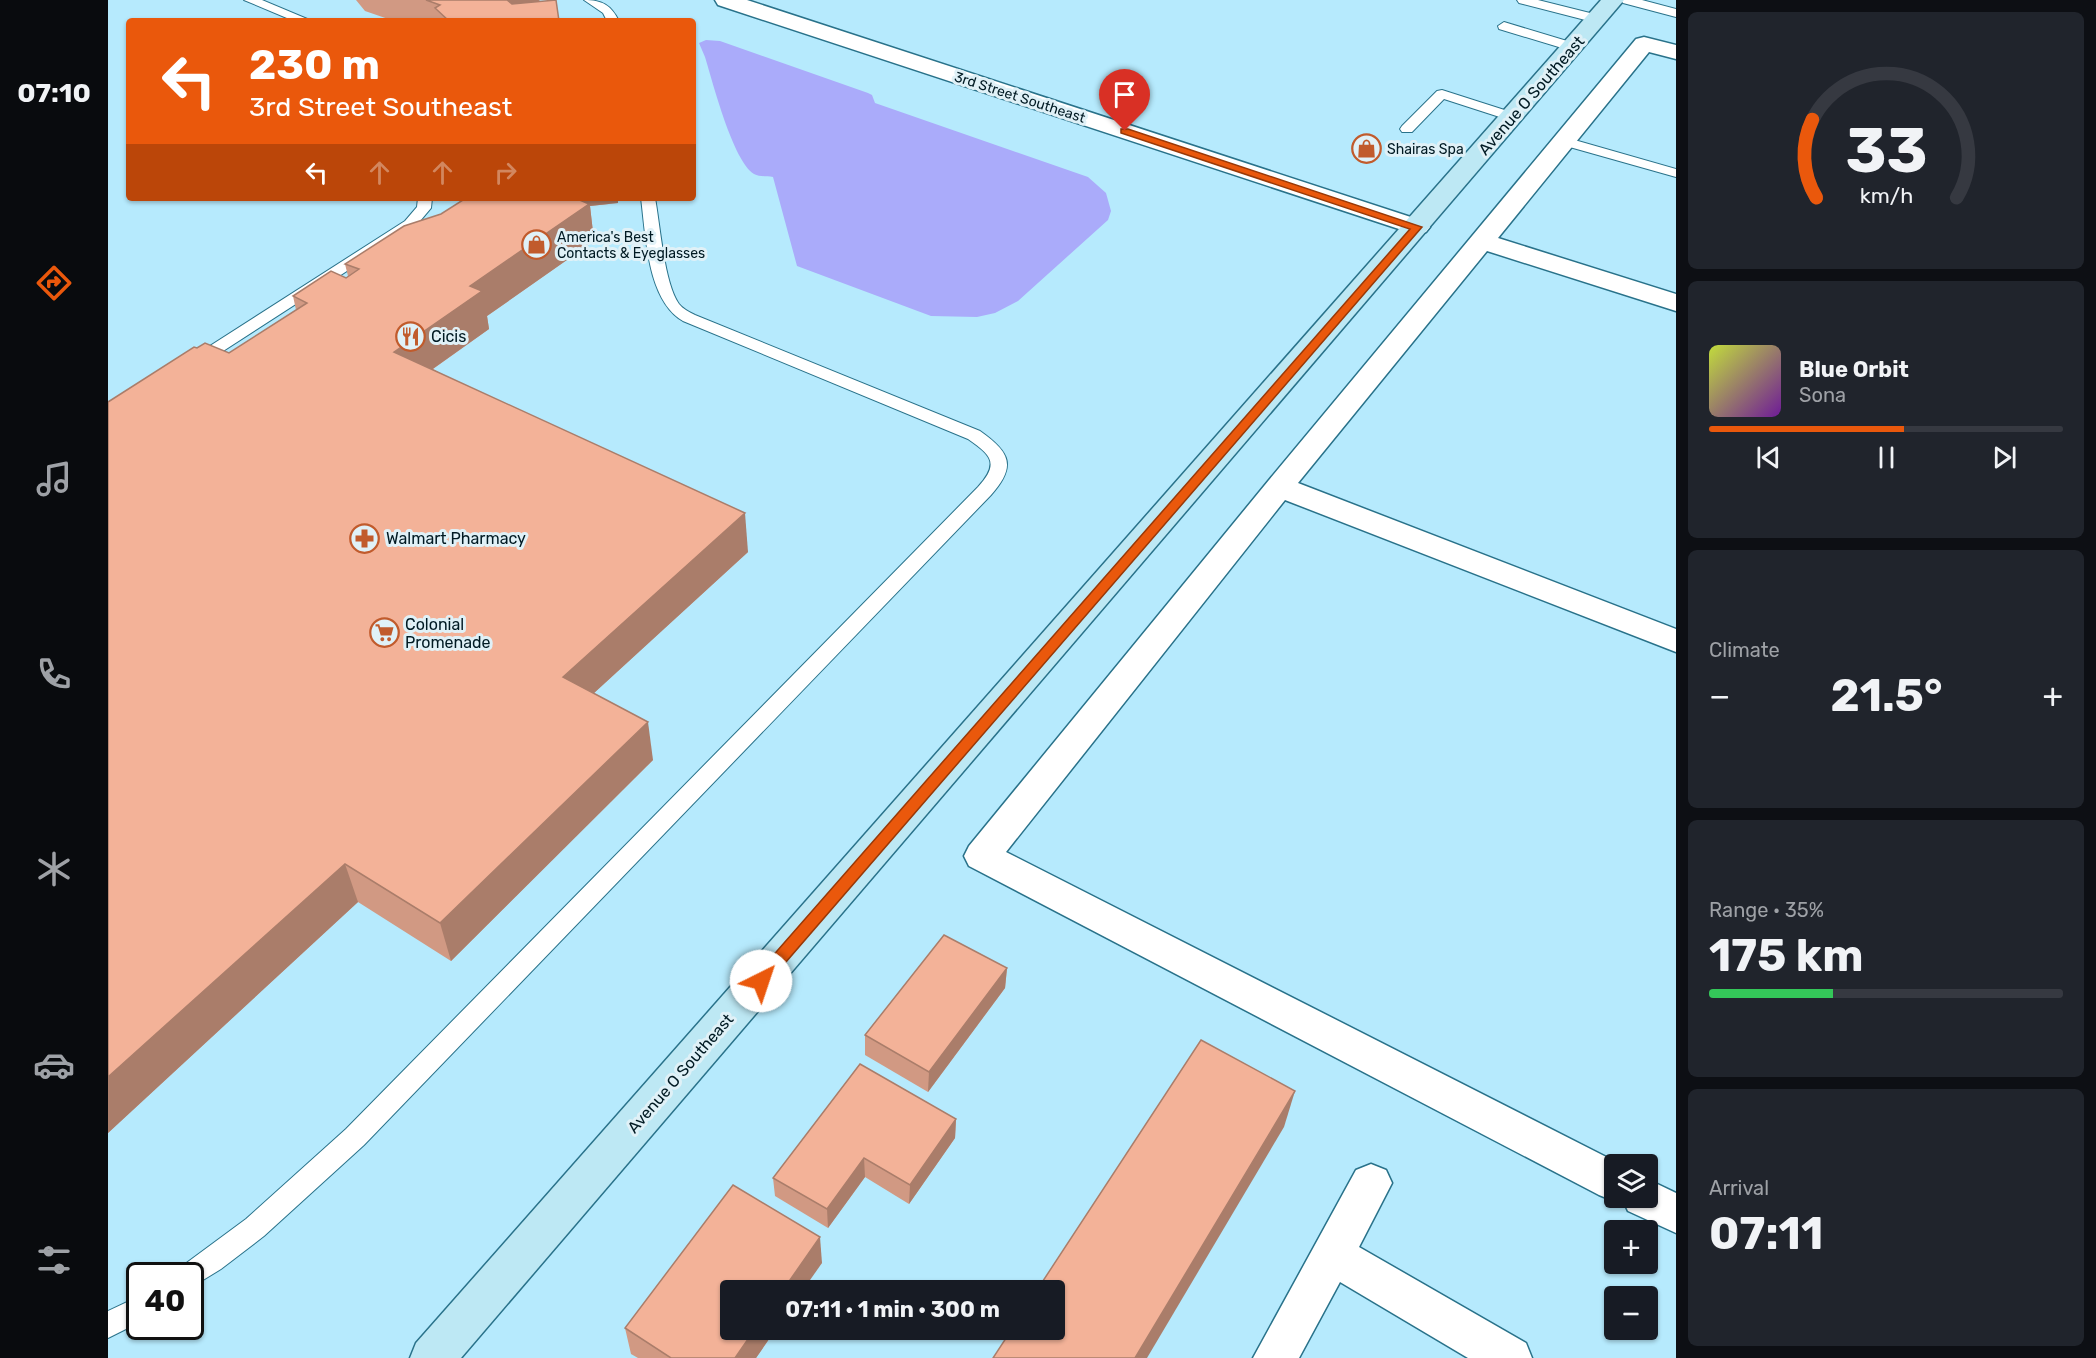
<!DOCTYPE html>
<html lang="en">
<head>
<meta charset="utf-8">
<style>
	:root { --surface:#171b24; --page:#20242c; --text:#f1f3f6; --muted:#9ea1a6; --line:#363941; --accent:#ea580c }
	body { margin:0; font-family:Rubik,sans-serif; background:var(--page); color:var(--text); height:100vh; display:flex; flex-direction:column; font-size:22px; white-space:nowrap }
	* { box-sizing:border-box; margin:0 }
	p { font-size:20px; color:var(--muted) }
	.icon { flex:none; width:33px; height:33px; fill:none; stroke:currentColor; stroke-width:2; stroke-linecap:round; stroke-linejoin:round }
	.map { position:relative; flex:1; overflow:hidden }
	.side { display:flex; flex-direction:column; gap:12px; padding:12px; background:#0d0f14; width:420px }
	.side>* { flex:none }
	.top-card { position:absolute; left:18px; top:18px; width:570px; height:183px; border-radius:6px; box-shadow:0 2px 4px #0004; background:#ea580c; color:#fff; overflow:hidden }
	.fabs { position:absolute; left:1496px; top:1154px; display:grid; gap:12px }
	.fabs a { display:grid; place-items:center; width:54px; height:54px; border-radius:6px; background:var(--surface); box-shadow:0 2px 4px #0004; font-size:30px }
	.speed { position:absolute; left:18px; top:1262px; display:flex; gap:12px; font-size:30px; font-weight:700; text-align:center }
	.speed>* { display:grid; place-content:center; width:78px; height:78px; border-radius:50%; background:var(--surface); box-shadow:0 2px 4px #0004; line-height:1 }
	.speed .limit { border:3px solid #111; border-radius:9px; background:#fff; color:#111 }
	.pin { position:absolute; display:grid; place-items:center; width:51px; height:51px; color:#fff; margin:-62px -26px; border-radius:50% 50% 50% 0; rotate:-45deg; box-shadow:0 0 6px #0007 }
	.pin .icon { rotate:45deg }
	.me { position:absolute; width:66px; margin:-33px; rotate:41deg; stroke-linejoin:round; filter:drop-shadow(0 0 4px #0008) }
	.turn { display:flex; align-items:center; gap:21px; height:126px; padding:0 24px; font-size:27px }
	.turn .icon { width:78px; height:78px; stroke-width:2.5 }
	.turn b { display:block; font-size:42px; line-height:51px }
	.lanes { display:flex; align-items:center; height:57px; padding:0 24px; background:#0003; justify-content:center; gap:30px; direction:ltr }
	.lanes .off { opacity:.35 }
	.big { font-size:45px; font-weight:700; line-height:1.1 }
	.side .widget { flex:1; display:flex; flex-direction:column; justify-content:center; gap:9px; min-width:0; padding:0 21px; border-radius:9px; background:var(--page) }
	.side .dial { align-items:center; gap:0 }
	.dial svg { height:156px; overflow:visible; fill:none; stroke:var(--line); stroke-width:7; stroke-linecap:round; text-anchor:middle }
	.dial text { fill:var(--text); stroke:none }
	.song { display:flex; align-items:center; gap:18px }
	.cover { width:72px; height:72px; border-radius:9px; background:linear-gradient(135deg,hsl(70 70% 55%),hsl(280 70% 35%)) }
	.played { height:6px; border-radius:3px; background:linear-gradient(90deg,var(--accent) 55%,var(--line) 55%) }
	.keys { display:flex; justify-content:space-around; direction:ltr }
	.heat { display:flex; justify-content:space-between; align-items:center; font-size:33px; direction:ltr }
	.charge { height:9px; border-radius:4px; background:linear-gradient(90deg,#34c759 35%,var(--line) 0) }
	.trip { position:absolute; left:612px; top:1280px; width:345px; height:60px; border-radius:6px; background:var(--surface); box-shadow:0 2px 4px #0004; font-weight:700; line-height:60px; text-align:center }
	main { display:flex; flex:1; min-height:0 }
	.tab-bar { display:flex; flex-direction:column; width:108px; justify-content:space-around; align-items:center; background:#090b0e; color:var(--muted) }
	.tab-bar .icon { width:42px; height:42px }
	.tab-bar .on { color:var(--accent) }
	.tab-bar b { font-size:27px; color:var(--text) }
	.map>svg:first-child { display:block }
	.water { fill:#aaabfa }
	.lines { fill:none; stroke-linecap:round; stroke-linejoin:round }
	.lane-casing { stroke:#29728a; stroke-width:2 }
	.street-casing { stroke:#29728a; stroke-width:3 }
	.secondary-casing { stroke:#29728a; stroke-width:3 }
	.lane { fill:#fff; fill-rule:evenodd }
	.street { fill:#fff; fill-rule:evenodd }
	.secondary { fill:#bde8f4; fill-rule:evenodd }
	.wall { fill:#d19983 }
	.shaded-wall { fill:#aa7d6a }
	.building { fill:#f3b298; stroke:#aa7d6a; stroke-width:1.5 }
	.route { fill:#ea580c; stroke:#983908; stroke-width:1.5 }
	.labels { text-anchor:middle; stroke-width:6; stroke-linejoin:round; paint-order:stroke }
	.far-street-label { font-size:14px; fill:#001a23; stroke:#e0f1f7 }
	.far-poi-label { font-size:14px; fill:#001a23; stroke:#e0f1f7; text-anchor:start }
	.street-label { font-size:16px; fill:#001a23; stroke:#e0f1f7 }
	.poi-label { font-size:16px; fill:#001a23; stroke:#e0f1f7; text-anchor:start }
</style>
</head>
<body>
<main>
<nav class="tab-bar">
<b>07:10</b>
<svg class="icon on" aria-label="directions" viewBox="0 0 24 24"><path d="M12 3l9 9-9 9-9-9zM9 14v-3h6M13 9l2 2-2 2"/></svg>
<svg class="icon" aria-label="music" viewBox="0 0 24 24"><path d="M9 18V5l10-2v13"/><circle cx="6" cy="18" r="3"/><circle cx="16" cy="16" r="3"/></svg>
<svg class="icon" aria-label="phone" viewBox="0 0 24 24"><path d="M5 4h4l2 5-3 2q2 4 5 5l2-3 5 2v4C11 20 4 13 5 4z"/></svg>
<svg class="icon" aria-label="climate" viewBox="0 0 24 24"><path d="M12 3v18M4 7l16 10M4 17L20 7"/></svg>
<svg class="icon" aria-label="car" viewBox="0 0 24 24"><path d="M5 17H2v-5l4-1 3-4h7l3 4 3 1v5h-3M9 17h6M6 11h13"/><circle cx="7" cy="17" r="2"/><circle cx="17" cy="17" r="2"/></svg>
<svg class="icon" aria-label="filters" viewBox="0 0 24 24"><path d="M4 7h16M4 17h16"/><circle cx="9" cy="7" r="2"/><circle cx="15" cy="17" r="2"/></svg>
</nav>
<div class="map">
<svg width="1568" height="1358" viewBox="0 0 1568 1358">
	<rect width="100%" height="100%" fill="#b6eafd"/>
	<path class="water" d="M598,40L612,41L760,93L764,95L767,103L980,177L998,193L1003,211L1000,220L910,301L887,313L869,317L823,316L689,266L665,177C659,176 652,177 646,174C625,161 605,83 597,57L591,43Z"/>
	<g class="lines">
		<defs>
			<g id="lane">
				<path d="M136,0H154L204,21H186Z"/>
				<path d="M476,0C494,0 503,5 511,21H499L495,13Z"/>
				<path d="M1409,0H1430L1494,16L1495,19L1489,23L1411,3Z"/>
				<path d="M1513,0H1534L1568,9V17L1515,3Z"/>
				<path d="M1396,22L1469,44L1471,47L1464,51L1391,29L1390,26Z"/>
				<path d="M1334,90L1409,114L1411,117L1404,121L1336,99L1304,132H1294L1292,129L1294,126L1329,91Z"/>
				<path d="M1456,137L1568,169V177L1451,144L1449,141L1451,138Z"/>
				<path d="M310,198H324L323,208L307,227L92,366H80L78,363L80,360L297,221L309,207Z"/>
				<path d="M533,198H547C552,224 556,283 571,304C575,309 581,312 587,315L872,431C902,452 909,466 883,495L256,1145L156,1236L113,1269L82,1288V1275H70L73,1267L138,1219L238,1129L870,487C892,463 883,455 860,439L575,321C539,300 538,236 533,198Z"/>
				<path d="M32,1296V1322L0,1338V1311Z"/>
			</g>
			<g id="street">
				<path d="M607,0H639L1318,222L1322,227L1318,232L1309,235L1300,232L610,5Z"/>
				<path d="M1536,37L1568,45V59L1541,52L1390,238L1568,294V311L1379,251L1190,483L1568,629V652L1177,500L898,852L1512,1164H1506V1197H1539V1179L1568,1193V1233L1520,1211L1514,1198L1506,1201L1491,1195L861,866L856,856L861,846L1161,480L1528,39Z"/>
				<path d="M1263,1164L1278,1170L1284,1183L1251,1247L1418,1343L1424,1358H1360L1232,1282L1191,1358H1145L1248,1170Z"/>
			</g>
			<path id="secondary" d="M1493,0H1516L353,1358H302L308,1343Z"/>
		</defs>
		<use href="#lane" class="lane-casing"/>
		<use href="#street" class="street-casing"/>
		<use href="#secondary" class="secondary-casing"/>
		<use href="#lane" class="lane"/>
		<use href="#street" class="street"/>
		<use href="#secondary" class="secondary"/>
	</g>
	<g class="wall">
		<path d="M248,0H432L429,2L451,21H286L257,11Z"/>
		<path d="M510,203L482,206L486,241L379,316L381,329L325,369L640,552L486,693L545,760L343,961L250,902L0,1133V402L89,348L121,353L188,310L185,296L238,278L240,276L237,264L333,214Z"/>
		<path d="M899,968L897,988L820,1092L757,1055V1035Z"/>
		<path d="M848,1119L847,1138L801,1204L757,1177L720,1228L667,1196L665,1178Z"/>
		<path d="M714,1263L622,1329H668L648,1358H530L523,1354L517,1328Z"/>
	</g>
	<g class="shaded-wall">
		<path d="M388,0H432L396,21Z"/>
		<path d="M415,198H510V203L482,206L486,241L379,316L381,329L295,390L286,352Z"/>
		<path d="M637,513L640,552L462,715L455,677Z"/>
		<path d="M540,722L545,760L343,961L332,923Z"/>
		<path d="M237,864L250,902L0,1133V1077Z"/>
		<path d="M899,968L897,988L820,1092L821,1072Z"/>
		<path d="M1187,1091L1176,1127L1039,1358H1027Z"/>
		<path d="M848,1119L847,1138L801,1204L802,1185Z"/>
		<path d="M756,1158L757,1177L720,1228L719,1209Z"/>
		<path d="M712,1237L714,1263L695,1290H675Z"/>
		<path d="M647,1329H668L648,1358H627Z"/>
	</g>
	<g class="building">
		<path d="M318,0H399L404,4L448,0L451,21H341L327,8L332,5Z"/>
		<path d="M358,198H467L481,204L362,286L374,291L286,352L637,513L455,677L540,722L332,923L237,864L0,1077V402L86,347L89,348L97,343L121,353L199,303L185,296L223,271L238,278L251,269L237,264L296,226L333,214Z"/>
		<path d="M836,935L899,968L821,1072L757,1035Z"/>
		<path d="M1093,1040L1187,1091L1027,1358H885L904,1329H946V1290H929Z"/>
		<path d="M752,1064L848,1119L802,1185L756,1158L719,1209L665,1178Z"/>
		<path d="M625,1185L712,1237L675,1290H622V1329H647L627,1358H563L517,1328Z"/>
	</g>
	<path class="route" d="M1013,129H1020L1314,227L658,985L653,987L647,985L645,981L647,976L1302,229L1013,133Z"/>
	<defs>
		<symbol id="shop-ring" viewBox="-11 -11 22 22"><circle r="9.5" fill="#e0f1f7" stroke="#c15b2c" stroke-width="1.5"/><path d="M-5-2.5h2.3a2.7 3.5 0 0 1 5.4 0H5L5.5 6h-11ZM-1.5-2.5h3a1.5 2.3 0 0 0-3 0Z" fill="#c15b2c"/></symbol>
		<symbol id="restaurant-ring" viewBox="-11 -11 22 22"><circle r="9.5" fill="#e0f1f7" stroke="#c15b2c" stroke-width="1.5"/><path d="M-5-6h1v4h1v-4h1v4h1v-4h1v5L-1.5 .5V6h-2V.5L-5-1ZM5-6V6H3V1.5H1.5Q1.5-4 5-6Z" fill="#c15b2c"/></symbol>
		<symbol id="pharmacy-ring" viewBox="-11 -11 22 22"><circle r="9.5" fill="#e0f1f7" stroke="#c15b2c" stroke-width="1.5"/><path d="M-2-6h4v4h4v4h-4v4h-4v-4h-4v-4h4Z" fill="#c15b2c"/></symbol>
		<symbol id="supermarket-ring" viewBox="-11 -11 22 22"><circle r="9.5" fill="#e0f1f7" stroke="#c15b2c" stroke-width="1.5"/><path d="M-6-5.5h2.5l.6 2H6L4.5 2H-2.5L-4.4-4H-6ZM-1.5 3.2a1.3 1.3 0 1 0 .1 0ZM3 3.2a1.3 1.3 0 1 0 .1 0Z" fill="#c15b2c"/></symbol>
	</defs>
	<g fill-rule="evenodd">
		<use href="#shop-ring" x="1242" y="132" width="33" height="33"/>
		<use href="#shop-ring" x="412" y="228" width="33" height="33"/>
		<use href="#restaurant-ring" x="286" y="320" width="33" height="33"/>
		<use href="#pharmacy-ring" x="240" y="522" width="33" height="33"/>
		<use href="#supermarket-ring" x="260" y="616" width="33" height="33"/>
	</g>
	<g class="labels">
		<g class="far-street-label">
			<text transform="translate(912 97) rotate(18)" y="5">3rd Street Southeast</text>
		</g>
		<g class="far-poi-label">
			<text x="1279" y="154">Shairas Spa</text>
			<text x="449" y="242">America's Best<tspan x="449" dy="16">Contacts &amp; Eyeglasses</tspan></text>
		</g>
		<g class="street-label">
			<text transform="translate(1423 95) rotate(-49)" y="6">Avenue O Southeast</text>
			<text transform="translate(572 1073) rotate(-49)" y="6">Avenue O Southeast</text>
		</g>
		<g class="poi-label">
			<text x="323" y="342">Cicis</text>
			<text x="278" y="544">Walmart Pharmacy</text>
			<text x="297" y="630">Colonial<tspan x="297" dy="18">Promenade</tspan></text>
		</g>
	</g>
</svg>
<div class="fabs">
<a><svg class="icon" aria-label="layers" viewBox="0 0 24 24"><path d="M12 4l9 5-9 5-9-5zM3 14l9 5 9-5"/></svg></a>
<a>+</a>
<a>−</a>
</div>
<div class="speed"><div class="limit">40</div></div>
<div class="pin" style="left:1017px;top:131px;background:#d93025"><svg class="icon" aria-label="arrive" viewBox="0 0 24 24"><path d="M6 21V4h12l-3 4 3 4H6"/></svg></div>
<svg class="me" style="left:653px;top:981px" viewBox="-20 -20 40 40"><circle r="19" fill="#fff"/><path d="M0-13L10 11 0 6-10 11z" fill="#ea580c"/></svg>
<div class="trip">07:11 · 1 min · 300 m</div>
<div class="top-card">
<div class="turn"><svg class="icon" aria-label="left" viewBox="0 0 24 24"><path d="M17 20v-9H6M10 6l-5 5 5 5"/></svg><div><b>230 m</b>3rd Street Southeast</div></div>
<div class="lanes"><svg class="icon" aria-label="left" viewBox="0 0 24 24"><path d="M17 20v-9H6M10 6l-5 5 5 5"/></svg><svg class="icon off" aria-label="ahead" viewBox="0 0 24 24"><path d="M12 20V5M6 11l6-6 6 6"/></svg><svg class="icon off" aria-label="ahead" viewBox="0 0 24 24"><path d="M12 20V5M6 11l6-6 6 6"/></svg><svg class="icon off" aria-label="right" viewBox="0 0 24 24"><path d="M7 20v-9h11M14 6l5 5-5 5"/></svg></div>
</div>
</div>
<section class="side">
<div class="widget dial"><svg viewBox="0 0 100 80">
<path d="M14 69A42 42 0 1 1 86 69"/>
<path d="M14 69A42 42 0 0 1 12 29" stroke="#ea580c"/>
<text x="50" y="56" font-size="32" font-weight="700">33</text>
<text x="50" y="72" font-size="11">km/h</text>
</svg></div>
<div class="widget">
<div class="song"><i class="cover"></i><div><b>Blue Orbit</b><p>Sona</p></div></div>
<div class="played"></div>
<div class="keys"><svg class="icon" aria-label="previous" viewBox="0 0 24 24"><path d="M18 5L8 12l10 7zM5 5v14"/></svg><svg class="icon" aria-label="pause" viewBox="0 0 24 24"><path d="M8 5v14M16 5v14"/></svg><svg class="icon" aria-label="next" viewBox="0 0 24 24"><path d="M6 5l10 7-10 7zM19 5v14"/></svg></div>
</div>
<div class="widget"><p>Climate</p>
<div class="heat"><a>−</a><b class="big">21.5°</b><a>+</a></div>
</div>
<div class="widget"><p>Range · 35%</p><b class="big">175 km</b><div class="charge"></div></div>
<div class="widget"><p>Arrival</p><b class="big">07:11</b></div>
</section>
</main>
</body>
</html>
